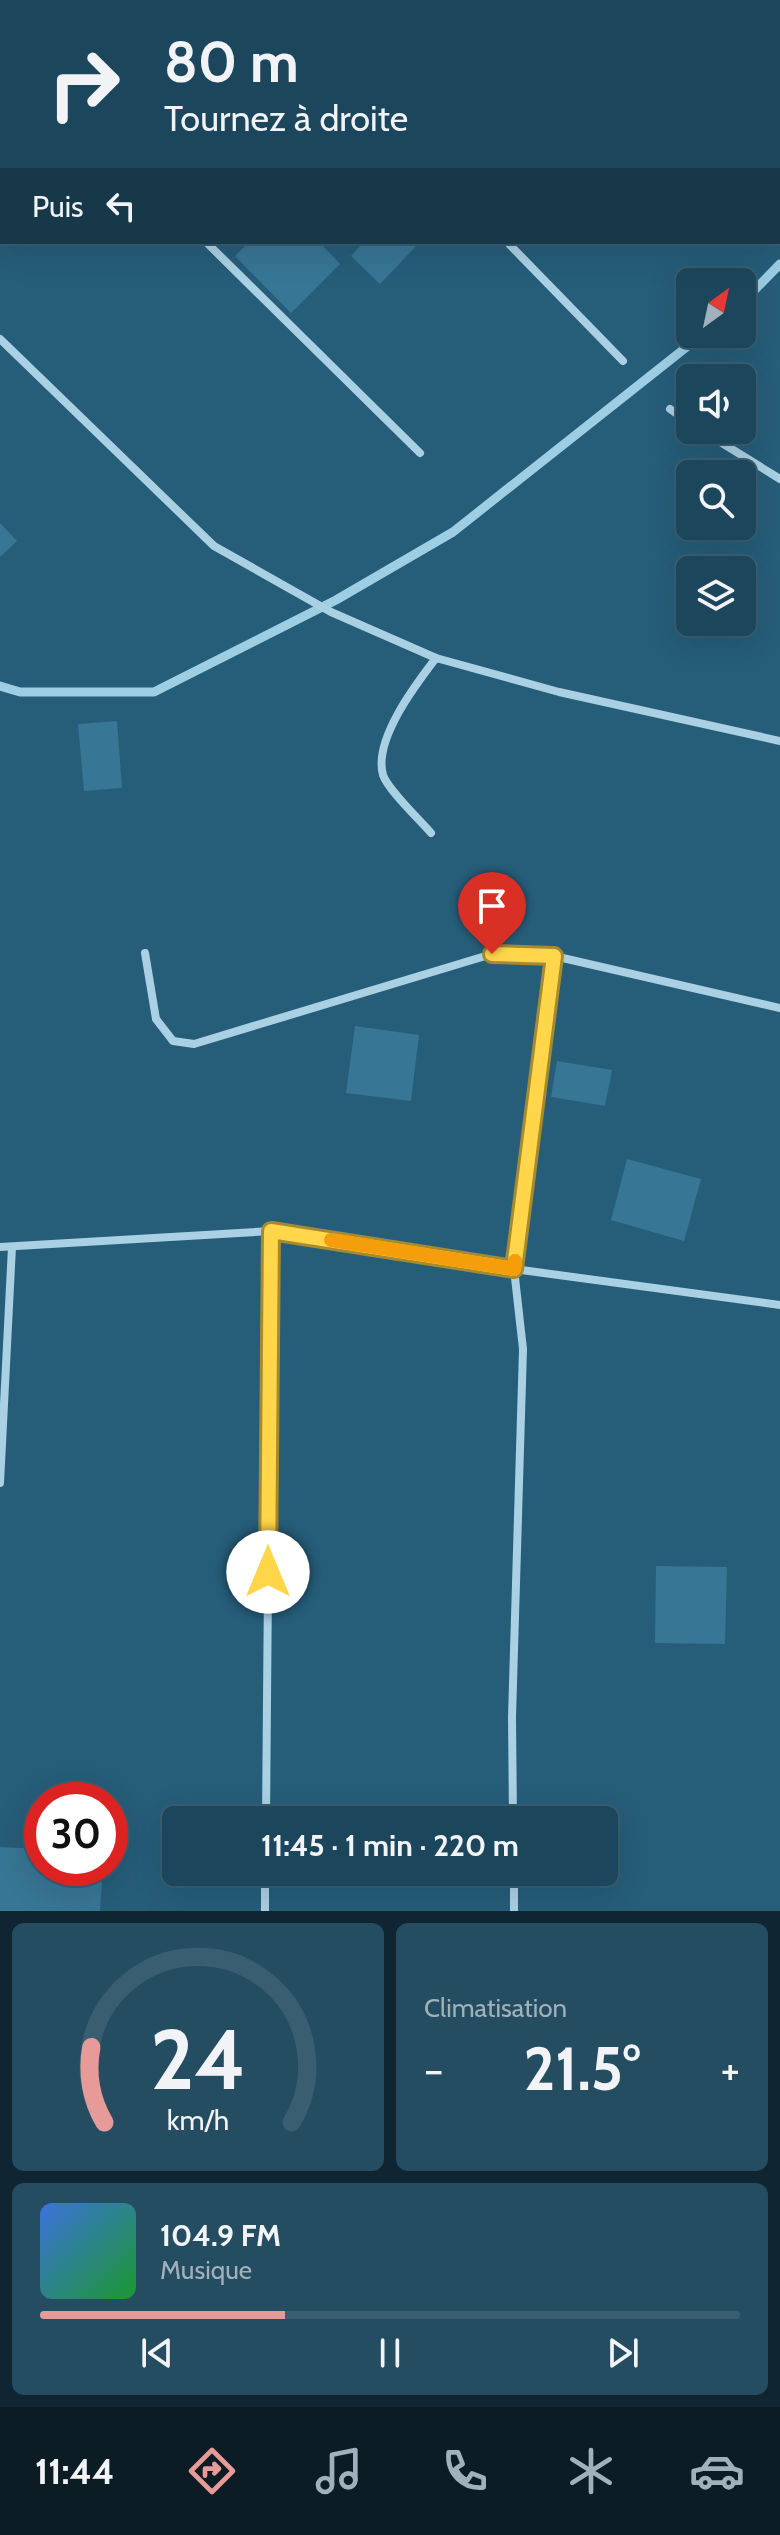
<!DOCTYPE html>
<html lang="fr">
<head>
<meta charset="utf-8">
<style>
	:root { --surface:#1c465b; --page:#254d61; --text:#f1f3f6; --muted:#a0b1bb; --line:#3a5e71; --accent:#e69b98 }
	body { margin:0; font-family:Cabin,sans-serif; background:var(--page); color:var(--text); height:100vh; display:flex; flex-direction:column; font-size:30px; white-space:nowrap }
	* { box-sizing:border-box; margin:0 }
	p { font-size:26px; color:var(--muted) }
	.icon { flex:none; width:44px; height:44px; fill:none; stroke:currentColor; stroke-width:2; stroke-linecap:round; stroke-linejoin:round }
	.map { position:relative; height:1911px; overflow:hidden }
	.drawer { display:flex; flex-direction:column; gap:12px; padding:12px; background:#0f2632; flex:1 }
	.drawer>* { flex:none }
	.hud { position:absolute; left:0px; top:0px; width:780px; height:244px; box-shadow:0 8px 32px #0002,0 0 0 2px var(--line); background:#1c465b; color:var(--text); overflow:hidden }
	.needle { width:52px; rotate:33deg }
	.buttons { position:absolute; left:676px; top:268px; display:grid; gap:16px }
	.buttons a { display:grid; place-items:center; width:80px; height:80px; border-radius:12px; background:var(--surface); box-shadow:0 8px 32px #0002,0 0 0 2px var(--line); font-size:40px }
	.speed { position:absolute; left:24px; top:1782px; display:flex; gap:16px; font-size:40px; font-weight:700; text-align:center }
	.speed>* { display:grid; place-content:center; width:104px; height:104px; border-radius:50%; background:var(--surface); box-shadow:0 8px 32px #0002,0 0 0 2px var(--line); line-height:1 }
	.speed .limit { border:12px solid #d22; background:#fff; color:#111 }
	.pin { position:absolute; display:grid; place-items:center; width:68px; height:68px; color:#fff; margin:-82px -34px; border-radius:50% 50% 50% 0; rotate:-45deg; box-shadow:0 0 8px #0007 }
	.pin .icon { rotate:45deg }
	.me { position:absolute; width:88px; margin:-44px; rotate:0deg; stroke-linejoin:round; filter:drop-shadow(0 0 6px #0008) }
	.turn { display:flex; align-items:center; gap:28px; height:168px; padding:0 32px; font-size:36px }
	.turn .icon { width:104px; height:104px; stroke-width:2.5 }
	.turn b { display:block; font-size:56px; line-height:68px }
	.then { display:flex; align-items:center; height:76px; padding:0 32px; background:#0003; gap:16px; font-size:30px }
	.big { font-size:60px; font-weight:800; line-height:1.1 }
	.drawer .card { flex:1; display:flex; flex-direction:column; justify-content:center; gap:12px; min-width:0; padding:0 28px; border-radius:12px; background:var(--page) }
	.drawer .dial { align-items:center; gap:0 }
	.dial svg { height:208px; overflow:visible; fill:none; stroke:var(--line); stroke-width:7; stroke-linecap:round; text-anchor:middle }
	.dial text { fill:var(--text); stroke:none }
	.song { display:flex; align-items:center; gap:24px }
	.cover { width:96px; height:96px; border-radius:12px; background:linear-gradient(135deg,hsl(220 70% 55%),hsl(130 70% 35%)) }
	.played { height:8px; border-radius:4px; background:linear-gradient(90deg,var(--accent) 35%,var(--line) 35%) }
	.keys { display:flex; justify-content:space-around; direction:ltr }
	.heat { display:flex; justify-content:space-between; align-items:center; font-size:44px; direction:ltr }
	.drawer .tiles { flex:1; display:grid; gap:12px; grid-template-columns:1fr 1fr }
	.card:last-child { grid-column:span 2 }
	.trip { position:absolute; left:162px; top:1806px; width:456px; height:80px; border-radius:12px; background:var(--surface); box-shadow:0 8px 32px #0002,0 0 0 2px var(--line); font-weight:800; line-height:80px; text-align:center }
	.menu { display:flex; height:128px; justify-content:space-around; align-items:center; background:#0b1c24; color:var(--muted) }
	.menu .icon { width:56px; height:56px }
	.menu .on { color:var(--accent) }
	.menu b { font-size:36px; color:var(--text) }
	.map>svg:first-child { display:block }
	.lines { fill:none; stroke-linecap:round; stroke-linejoin:round }
	.stream { stroke:#9dcee4; stroke-width:9 }
	.building { fill:#377695 }
	.street { stroke:#a9d0e3; stroke-width:8 }
	.route-casing { stroke:#a68a30; stroke-width:20 }
	.route { stroke:#ffd54a; stroke-width:14 }
	.slow { stroke:#f59e0b; stroke-width:14 }
</style>
</head>
<body>
<div class="map">
<svg width="780" height="1911" viewBox="0 0 780 1911">
	<rect width="100%" height="100%" fill="#265d79"/>
	<g class="lines">
		<g class="stream">
			<path d="M742,303L780,264"/>
			<path d="M0,686L20,692H154L336,600L453,532L703,334"/>
		</g>
	</g>
	<g class="building">
		<path d="M249,242H319L340,264L291,313L235,256Z"/>
		<path d="M364,242H420L380,284L351,256Z"/>
		<path d="M0,523L17,541L0,557Z"/>
		<path d="M117,721L122,788L84,791L78,724Z"/>
		<path d="M355,1026L419,1035L411,1101L346,1093Z"/>
		<path d="M557,1061L612,1070L605,1106L551,1097Z"/>
		<path d="M627,1159L701,1179L684,1241L611,1220Z"/>
		<path d="M656,1566L727,1567L725,1644L655,1643Z"/>
		<path d="M0,1847L42,1849V1868H103L100,1911H0Z"/>
	</g>
	<g class="lines">
		<g class="street">
			<path d="M270,0L272,2"/>
			<path d="M642,0L644,2"/>
			<path d="M0,39L2,41"/>
			<path d="M206,242L420,453"/>
			<path d="M507,242L623,361"/>
			<path d="M0,339L214,546L331,612L436,658L559,692L780,741"/>
			<path d="M670,409L690,423"/>
			<path d="M701,430L780,479"/>
			<path d="M431,833C420,820 388,790 383,775C373,740 416,684 436,658"/>
			<path d="M145,953L156,1019L173,1041L194,1044L492,954L554,956L780,1008"/>
			<path d="M0,1247L271,1231L514,1269L780,1305"/>
			<path d="M0,1483L12,1247"/>
			<path d="M266,1820L271,1231"/>
			<path d="M513,1820L512,1717L523,1349L514,1269L554,956"/>
			<path d="M514,1872V1911"/>
			<path d="M265,1911V1872"/>
		</g>
	</g>
	<g class="lines">
		<defs>
			<path id="route" d="M268,1572L271,1231L514,1269L554,956L492,954"/>
		</defs>
		<use href="#route" class="route-casing"/>
		<use href="#route" class="route"/>
		<path class="slow" d="M331,1240L514,1269L515,1261"/>
	</g>
</svg>
<div class="buttons">
<a><svg class="needle" viewBox="-14 -14 28 28"><path d="M0-13l5 13h-10z" fill="#e53935"/><path d="M0 13l5-13h-10z" fill="#a0b1bb"/></svg></a>
<a><svg class="icon" aria-label="sound" viewBox="0 0 24 24"><path d="M4 9h4l5-4v14l-5-4H4zM17 9q2 3 0 6"/></svg></a>
<a><svg class="icon" aria-label="search" viewBox="0 0 24 24"><circle cx="10" cy="10" r="6"/><path d="M15 15l6 6"/></svg></a>
<a><svg class="icon" aria-label="layers" viewBox="0 0 24 24"><path d="M12 4l9 5-9 5-9-5zM3 14l9 5 9-5"/></svg></a>
</div>
<div class="speed"><div class="limit">30</div></div>
<div class="pin" style="left:492px;top:954px;background:#d93025"><svg class="icon" aria-label="arrive" viewBox="0 0 24 24"><path d="M6 21V4h12l-3 4 3 4H6"/></svg></div>
<svg class="me" style="left:268px;top:1572px" viewBox="-20 -20 40 40"><circle r="19" fill="#fff"/><path d="M0-13L10 11 0 6-10 11z" fill="#ffd54a"/></svg>
<div class="trip">11:45 · 1 min · 220 m</div>
<div class="hud">
<div class="turn"><svg class="icon" aria-label="right" viewBox="0 0 24 24"><path d="M7 20v-9h11M14 6l5 5-5 5"/></svg><div><b>80 m</b>Tournez à droite</div></div>
<div class="then">Puis<svg class="icon" aria-label="left" viewBox="0 0 24 24"><path d="M17 20v-9H6M10 6l-5 5 5 5"/></svg></div>
</div>
</div>
<section class="drawer">
<div class="tiles">
<div class="card dial"><svg viewBox="0 0 100 80">
<path d="M14 69A42 42 0 1 1 86 69"/>
<path d="M14 69A42 42 0 0 1 9 40" stroke="#e69b98"/>
<text x="50" y="56" font-size="32" font-weight="700">24</text>
<text x="50" y="72" font-size="11">km/h</text>
</svg></div>
<div class="card"><p>Climatisation</p>
<div class="heat"><a>−</a><b class="big">21.5°</b><a>+</a></div>
</div>
<div class="card">
<div class="song"><i class="cover"></i><div><b>104.9 FM</b><p>Musique</p></div></div>
<div class="played"></div>
<div class="keys"><svg class="icon" aria-label="previous" viewBox="0 0 24 24"><path d="M18 5L8 12l10 7zM5 5v14"/></svg><svg class="icon" aria-label="pause" viewBox="0 0 24 24"><path d="M8 5v14M16 5v14"/></svg><svg class="icon" aria-label="next" viewBox="0 0 24 24"><path d="M6 5l10 7-10 7zM19 5v14"/></svg></div>
</div>
</div>
</section>
<nav class="menu">
<b>11:44</b>
<svg class="icon on" aria-label="directions" viewBox="0 0 24 24"><path d="M12 3l9 9-9 9-9-9zM9 14v-3h6M13 9l2 2-2 2"/></svg>
<svg class="icon" aria-label="music" viewBox="0 0 24 24"><path d="M9 18V5l10-2v13"/><circle cx="6" cy="18" r="3"/><circle cx="16" cy="16" r="3"/></svg>
<svg class="icon" aria-label="phone" viewBox="0 0 24 24"><path d="M5 4h4l2 5-3 2q2 4 5 5l2-3 5 2v4C11 20 4 13 5 4z"/></svg>
<svg class="icon" aria-label="climate" viewBox="0 0 24 24"><path d="M12 3v18M4 7l16 10M4 17L20 7"/></svg>
<svg class="icon" aria-label="car" viewBox="0 0 24 24"><path d="M5 17H2v-5l4-1 3-4h7l3 4 3 1v5h-3M9 17h6M6 11h13"/><circle cx="7" cy="17" r="2"/><circle cx="17" cy="17" r="2"/></svg>
</nav>
</body>
</html>
